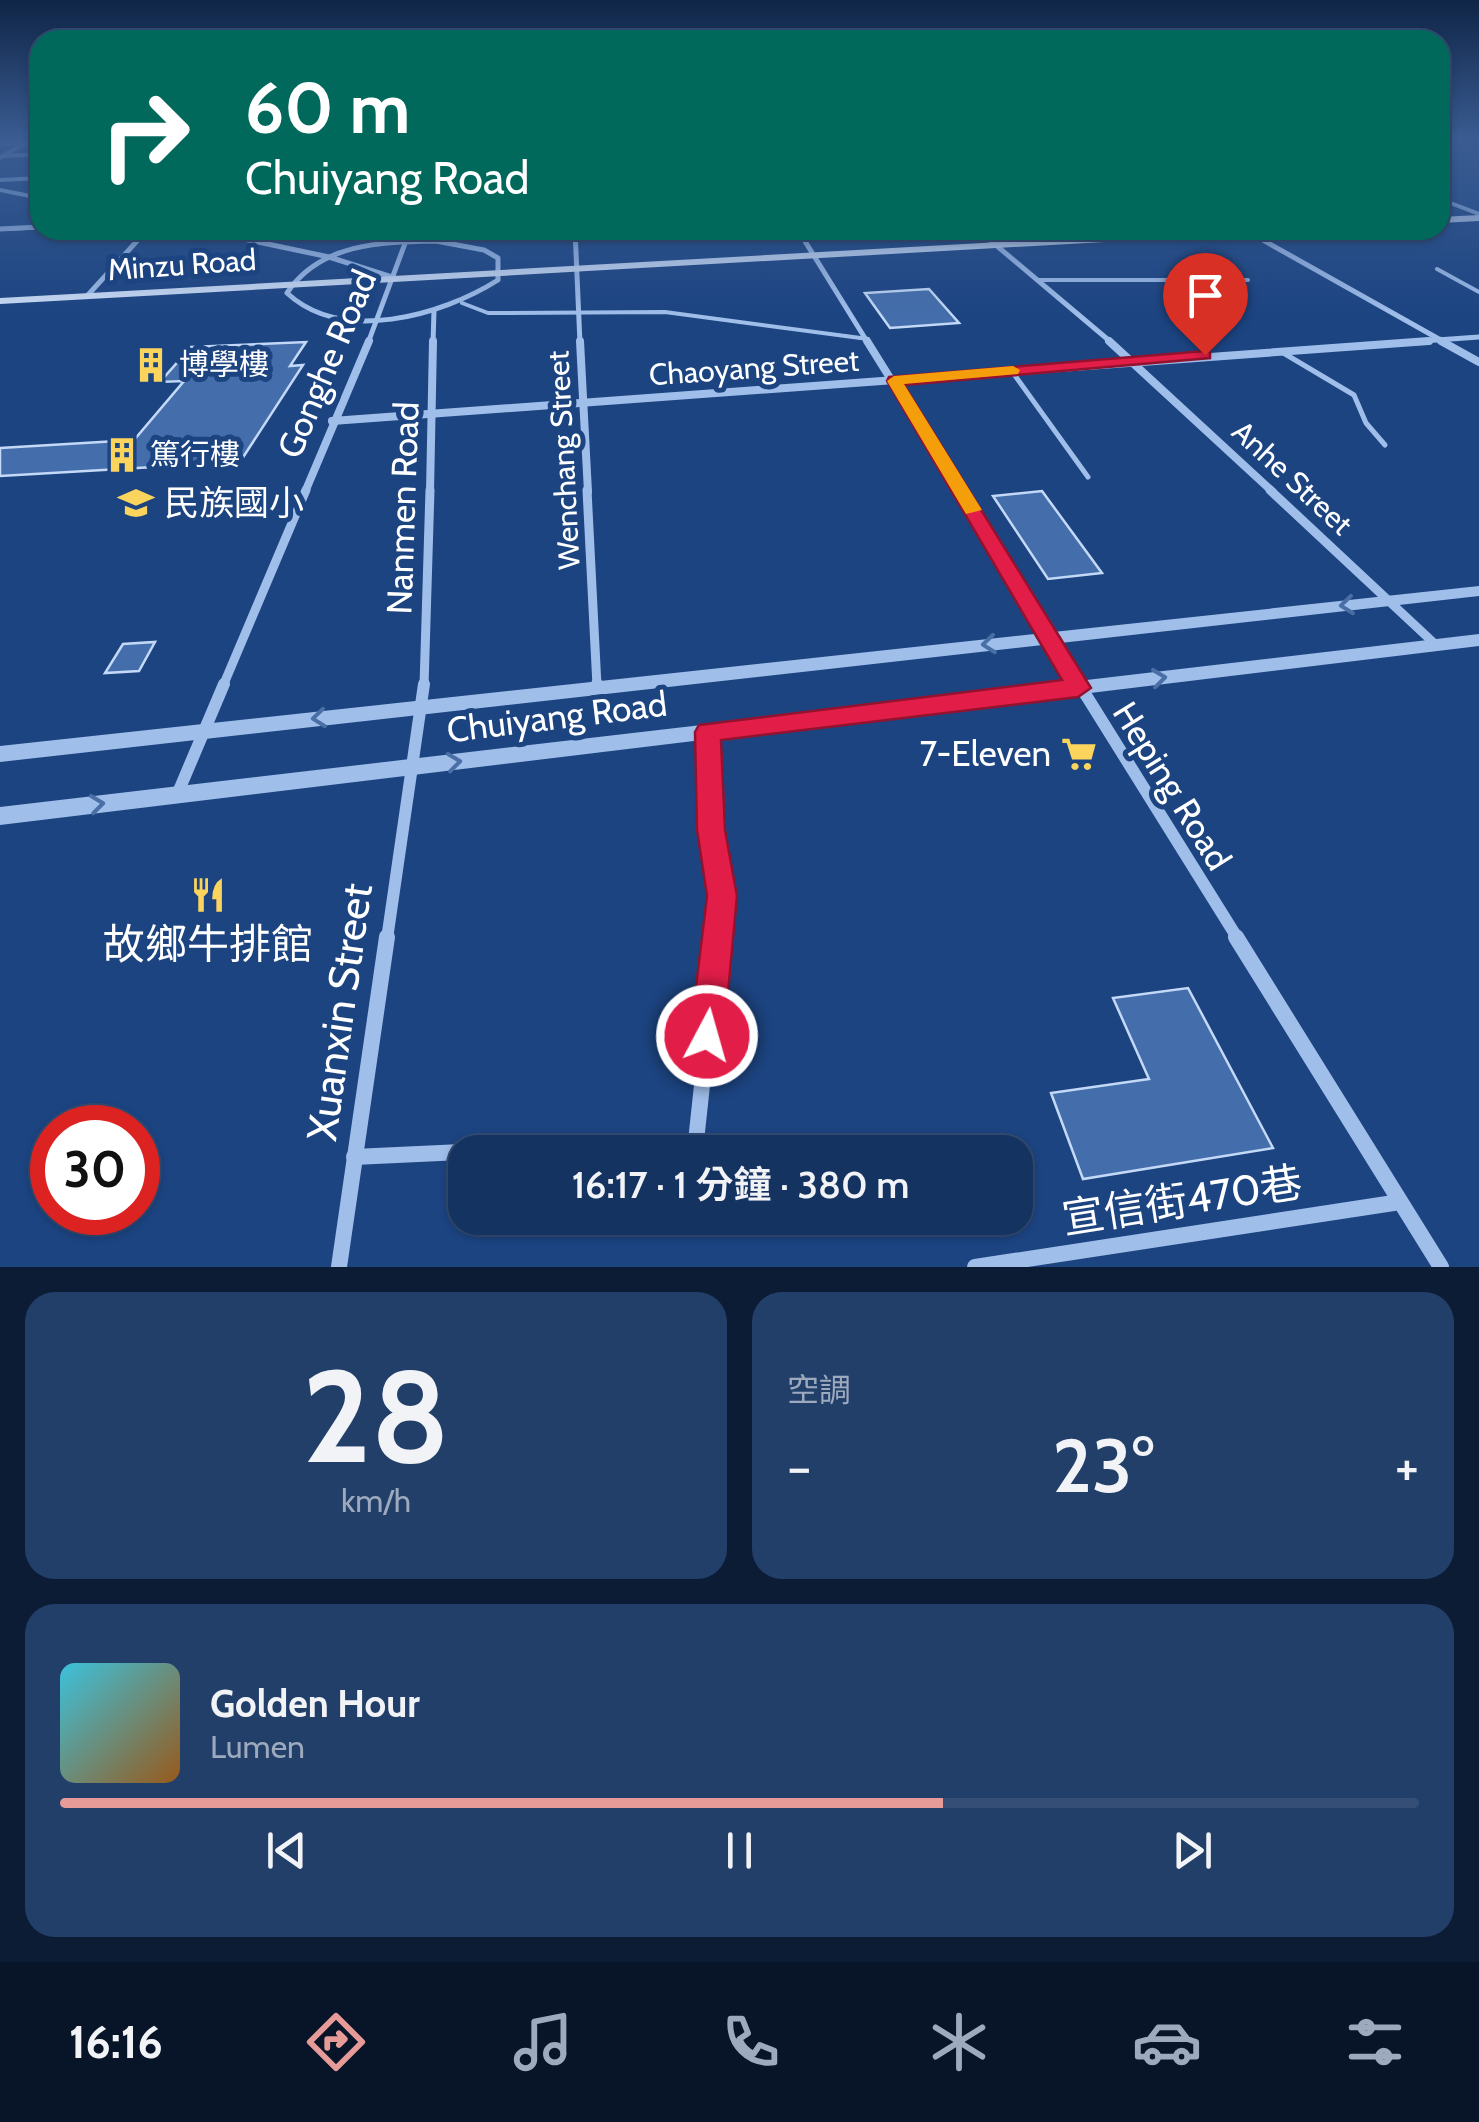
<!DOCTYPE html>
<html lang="zh-TW">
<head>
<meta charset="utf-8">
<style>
	:root { --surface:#153361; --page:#223f6a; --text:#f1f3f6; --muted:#9daabd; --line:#344e76; --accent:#e69b98 }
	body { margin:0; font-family:Cabin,"Noto Sans TC",sans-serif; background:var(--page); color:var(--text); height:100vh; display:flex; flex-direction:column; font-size:38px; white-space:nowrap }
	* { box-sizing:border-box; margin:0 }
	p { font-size:32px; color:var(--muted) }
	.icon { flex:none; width:55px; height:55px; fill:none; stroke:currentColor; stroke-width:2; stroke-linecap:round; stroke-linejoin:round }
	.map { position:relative; height:1267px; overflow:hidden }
	.side { display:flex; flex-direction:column; gap:25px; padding:25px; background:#0c1c35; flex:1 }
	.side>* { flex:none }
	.guide { position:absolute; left:30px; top:30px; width:1420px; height:210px; border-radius:30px; box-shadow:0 2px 8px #0004,0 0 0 2px var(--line); background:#00695c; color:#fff; overflow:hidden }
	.speed { position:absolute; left:30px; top:1105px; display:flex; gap:20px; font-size:50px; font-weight:700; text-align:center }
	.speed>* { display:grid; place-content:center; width:130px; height:130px; border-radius:50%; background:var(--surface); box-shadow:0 2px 8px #0004,0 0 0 2px var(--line); line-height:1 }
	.speed .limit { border:15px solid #d22; background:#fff; color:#111 }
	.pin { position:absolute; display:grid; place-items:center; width:85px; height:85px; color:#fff; margin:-102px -42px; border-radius:50% 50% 50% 0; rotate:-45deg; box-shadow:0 0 10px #0007 }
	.pin .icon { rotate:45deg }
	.me { position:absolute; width:110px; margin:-55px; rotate:6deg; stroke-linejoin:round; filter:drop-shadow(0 0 8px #0008) }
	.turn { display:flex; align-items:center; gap:35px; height:210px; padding:0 50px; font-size:45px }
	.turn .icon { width:130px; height:130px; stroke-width:2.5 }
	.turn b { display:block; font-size:70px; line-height:85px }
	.big { font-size:75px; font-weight:600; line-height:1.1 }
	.side .tile { flex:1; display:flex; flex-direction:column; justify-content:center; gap:15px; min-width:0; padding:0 35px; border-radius:30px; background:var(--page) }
	.side .dial { align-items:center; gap:0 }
	.dial b { font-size:130px; line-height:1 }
	.song { display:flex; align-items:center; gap:30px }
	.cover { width:120px; height:120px; border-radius:15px; background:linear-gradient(135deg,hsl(190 70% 55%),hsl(30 70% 35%)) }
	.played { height:10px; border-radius:5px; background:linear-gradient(90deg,var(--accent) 65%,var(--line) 65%) }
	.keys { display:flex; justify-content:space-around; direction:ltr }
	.heat { display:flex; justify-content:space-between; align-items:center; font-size:55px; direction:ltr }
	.side .tiles { flex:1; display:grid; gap:25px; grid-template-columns:1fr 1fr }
	.tile:last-child { grid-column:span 2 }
	.trip { position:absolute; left:448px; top:1135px; width:585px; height:100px; border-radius:30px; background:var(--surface); box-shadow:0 2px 8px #0004,0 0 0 2px var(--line); font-weight:600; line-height:100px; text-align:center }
	.menu { display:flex; height:160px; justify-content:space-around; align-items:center; background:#081427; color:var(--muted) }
	.menu .icon { width:70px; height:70px }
	.menu .current { color:var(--accent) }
	.menu b { font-size:45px; color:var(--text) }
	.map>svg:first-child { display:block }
	.building { fill:#446eab; stroke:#c4d9f7; stroke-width:2.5 }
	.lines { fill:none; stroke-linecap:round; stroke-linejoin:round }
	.service-far1 { stroke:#a0beea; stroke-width:4 }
	.service { stroke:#a0beea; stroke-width:5 }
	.minor-far5 { stroke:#a0beea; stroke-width:4 }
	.minor-far4 { stroke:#a0beea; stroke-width:5 }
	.minor-far3 { stroke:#a0beea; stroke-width:8 }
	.minor-far2 { stroke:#a0beea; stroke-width:9 }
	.minor-far1 { stroke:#a0beea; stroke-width:12 }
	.minor { stroke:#a0beea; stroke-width:16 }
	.tertiary { fill:#a0beea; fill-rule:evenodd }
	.secondary { fill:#ccddf7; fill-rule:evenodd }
	.oneway { stroke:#4a6fa6 }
	.route { fill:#e11d48; stroke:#92132f; stroke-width:2.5 }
	.slow { fill:#f59e0b }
	.labels { text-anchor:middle; stroke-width:10; stroke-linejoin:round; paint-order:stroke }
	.far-street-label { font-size:30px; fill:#fff; stroke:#1c4481 }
	.far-poi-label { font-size:30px; fill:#fff; stroke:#1c4481; text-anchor:start }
	.street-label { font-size:35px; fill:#fff; stroke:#1c4481 }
	.poi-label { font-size:35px; fill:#fff; stroke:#1c4481; text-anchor:start }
	.near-poi-label { font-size:42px; fill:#fff; stroke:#1c4481 }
	.near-street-label { font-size:42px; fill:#fff; stroke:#1c4481 }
</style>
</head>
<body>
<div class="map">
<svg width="1479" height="1267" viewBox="0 0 1479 1267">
	<rect width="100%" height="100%" fill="#1c4481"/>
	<g class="building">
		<path d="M929,289L959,323L890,328L865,293Z"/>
		<path d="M306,342L290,366L303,365L240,462L0,476V448L134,440L184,381L160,382L191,347Z"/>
		<path d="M1042,491L1102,573L1048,579L993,496Z"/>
		<path d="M155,642L139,671L105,673L123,644Z"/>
		<path d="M1188,988L1273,1148L1083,1179L1051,1093L1149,1079L1113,998Z"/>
	</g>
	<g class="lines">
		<g class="service-far1">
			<path d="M3,156L40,154"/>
			<path d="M702,232L711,230"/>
			<path d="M1437,269L1479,292"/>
			<path d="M1038,280H1248"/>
			<path d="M462,303L488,313L665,312L868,339"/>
		</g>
		<g class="service">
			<path d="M1280,351L1354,395L1366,423L1385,445"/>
			<path d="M1011,370L1088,477"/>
		</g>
		<g class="minor-far5">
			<path d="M0,144L40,142"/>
			<path d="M0,180L40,178"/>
			<path d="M0,190L40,198"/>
			<path d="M1440,199L1479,214"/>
			<path d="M8,229L40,227"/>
		</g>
		<g class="minor-far4">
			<path d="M0,229L40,227"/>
			<path d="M201,230L329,257L395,278"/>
			<path d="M575,230L580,343"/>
			<path d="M798,230L868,343"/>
			<path d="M978,230L1112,343"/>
			<path d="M1245,230L1446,343"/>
			<path d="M436,241L484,250L498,258V280C441,316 342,344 287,293C320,243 381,242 436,241Z"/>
			<path d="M87,296L147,230"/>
			<path d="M368,343L410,230"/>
			<path d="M433,343L434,311"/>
			<path d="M1395,343L1479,337"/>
		</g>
		<g class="minor-far3">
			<path d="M580,341L588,492"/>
			<path d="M867,341L961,492"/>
			<path d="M1109,341L1273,492"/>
			<path d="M1441,341L1479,362"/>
			<path d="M332,421L1429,341"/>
			<path d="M305,492L369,341"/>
			<path d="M430,492L433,341"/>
		</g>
		<g class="minor-far2">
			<path d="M587,490L597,686"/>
			<path d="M959,490L1081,686"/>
			<path d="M1270,490L1436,645"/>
			<path d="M223,686L306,490"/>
			<path d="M424,686L430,490"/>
		</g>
		<g class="minor-far1">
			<path d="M597,684V688"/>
			<path d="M1079,684L1238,939"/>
			<path d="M708,732L711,829L722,897L718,939"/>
			<path d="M177,795L224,684"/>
			<path d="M387,939L424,684"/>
		</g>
		<g class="minor">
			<path d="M1236,937L1441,1267"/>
			<path d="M354,1157L696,1141L718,937"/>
			<path d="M339,1267L387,937"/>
			<path d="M975,1267L1400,1202"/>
		</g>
		<g class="tertiary">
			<path d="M28,139H36L0,160V155Z"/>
			<path d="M1479,586V596L0,762V746Z"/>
			<path d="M1479,634V646L0,825V807Z"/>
		</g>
		<g class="secondary">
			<path d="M1479,215V221L1440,223V217Z"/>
			<path d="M1213,230H1270L1265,233L0,304V298Z"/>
		</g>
	</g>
	<defs><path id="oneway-chevron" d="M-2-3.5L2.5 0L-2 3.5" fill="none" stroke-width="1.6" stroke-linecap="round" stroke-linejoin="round" transform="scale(2.5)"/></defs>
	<g class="oneway">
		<use href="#oneway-chevron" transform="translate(1347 605) rotate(174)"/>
		<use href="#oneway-chevron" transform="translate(989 644) rotate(174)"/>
		<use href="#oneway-chevron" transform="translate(1159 678) rotate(-7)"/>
		<use href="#oneway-chevron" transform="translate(319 718) rotate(174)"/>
		<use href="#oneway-chevron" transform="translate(454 762) rotate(-7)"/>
		<use href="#oneway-chevron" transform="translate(97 804) rotate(-7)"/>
	</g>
	<linearGradient id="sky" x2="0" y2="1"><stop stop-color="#0f2547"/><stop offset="0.44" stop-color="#3a5c92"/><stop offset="1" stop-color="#3a5c92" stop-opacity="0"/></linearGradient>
	<rect width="1479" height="317" fill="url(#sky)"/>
	<path class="route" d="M1205,351L1210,352V358L904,385L1091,688L1078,697L721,740L725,830L737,896L724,1036L719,1048L707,1053L695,1048L690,1036L707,896L697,830L695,732L699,725L1062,680L887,381L889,377Z"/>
	<path class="slow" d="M1013,366L1020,370L1018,374L904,384L982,510L966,514L887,381L894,376Z"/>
	<defs>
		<symbol id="building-bare" viewBox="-9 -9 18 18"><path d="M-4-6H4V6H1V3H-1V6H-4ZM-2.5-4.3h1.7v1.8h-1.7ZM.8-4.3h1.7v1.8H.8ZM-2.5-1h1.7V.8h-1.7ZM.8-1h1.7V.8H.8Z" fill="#fbd45d" stroke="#1c4481" stroke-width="2.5" paint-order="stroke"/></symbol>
		<symbol id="school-bare" viewBox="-9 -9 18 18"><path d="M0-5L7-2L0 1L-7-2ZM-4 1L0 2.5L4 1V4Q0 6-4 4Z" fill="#fbd45d" stroke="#1c4481" stroke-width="2.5" paint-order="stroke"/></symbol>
		<symbol id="supermarket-bare" viewBox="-9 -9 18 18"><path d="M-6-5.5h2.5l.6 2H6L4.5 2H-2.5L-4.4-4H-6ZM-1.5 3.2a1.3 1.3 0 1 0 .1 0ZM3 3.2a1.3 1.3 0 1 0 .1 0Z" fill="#fbd45d" stroke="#1c4481" stroke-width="2.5" paint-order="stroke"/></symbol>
		<symbol id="restaurant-bare" viewBox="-9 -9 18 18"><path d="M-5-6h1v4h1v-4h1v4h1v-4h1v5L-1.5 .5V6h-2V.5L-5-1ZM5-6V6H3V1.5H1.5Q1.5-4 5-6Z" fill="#fbd45d" stroke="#1c4481" stroke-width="2.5" paint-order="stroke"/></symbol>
	</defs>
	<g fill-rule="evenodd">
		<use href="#building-bare" x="126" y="340" width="50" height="50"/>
		<use href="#building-bare" x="97" y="430" width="50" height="50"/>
		<use href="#school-bare" x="111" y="478" width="50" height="50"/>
		<use href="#supermarket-bare" x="1054" y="729" width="50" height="50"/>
		<use href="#restaurant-bare" x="183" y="870" width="50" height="50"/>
	</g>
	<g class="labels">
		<g class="far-street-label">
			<text transform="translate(182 265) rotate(-4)" y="10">Minzu Road</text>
			<text transform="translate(754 368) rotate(-4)" y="10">Chaoyang Street</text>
			<text transform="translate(564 460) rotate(-93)" y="10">Wenchang Street</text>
			<text transform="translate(1292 478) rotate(43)" y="10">Anhe Street</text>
		</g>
		<g class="far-poi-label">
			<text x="179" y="375">博學樓</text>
			<text x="150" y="465">篤行樓</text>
		</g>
		<g class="street-label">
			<text transform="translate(327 364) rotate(-67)" y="12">Gonghe Road</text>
			<text transform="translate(403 508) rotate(-88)" y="12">Nanmen Road</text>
			<text transform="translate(557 717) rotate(-7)" y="12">Chuiyang Road</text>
			<text transform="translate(1172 786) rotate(58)" y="12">Heping Road</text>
		</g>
		<g class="poi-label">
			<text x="164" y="515">民族國小</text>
			<text x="1051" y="766" text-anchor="end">7-Eleven</text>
		</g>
		<g class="near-poi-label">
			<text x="208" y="959">故鄉牛排館</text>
		</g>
		<g class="near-street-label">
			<text transform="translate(339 1012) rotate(-82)" y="15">Xuanxin Street</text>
			<text transform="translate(1182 1200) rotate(-9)" y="15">宣信街470巷</text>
		</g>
	</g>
</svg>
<div class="speed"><div class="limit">30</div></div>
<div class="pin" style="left:1205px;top:355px;background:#d93025"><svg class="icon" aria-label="arrive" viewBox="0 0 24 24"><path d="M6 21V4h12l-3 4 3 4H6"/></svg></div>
<svg class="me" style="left:707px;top:1036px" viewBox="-20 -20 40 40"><circle r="17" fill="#e11d48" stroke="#fff" stroke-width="3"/><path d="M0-11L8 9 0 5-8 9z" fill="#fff"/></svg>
<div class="trip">16:17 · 1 分鐘 · 380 m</div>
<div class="guide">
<div class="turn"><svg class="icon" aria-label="right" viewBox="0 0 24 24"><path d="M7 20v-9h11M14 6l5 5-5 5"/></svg><div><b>60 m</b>Chuiyang Road</div></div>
</div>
</div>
<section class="side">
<div class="tiles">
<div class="tile dial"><b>28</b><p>km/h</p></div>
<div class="tile"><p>空調</p>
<div class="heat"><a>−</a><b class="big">23°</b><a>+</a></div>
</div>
<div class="tile">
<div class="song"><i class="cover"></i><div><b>Golden Hour</b><p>Lumen</p></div></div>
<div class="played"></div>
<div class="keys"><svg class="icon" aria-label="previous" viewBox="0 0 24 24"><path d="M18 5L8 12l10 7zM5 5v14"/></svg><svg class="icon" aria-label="pause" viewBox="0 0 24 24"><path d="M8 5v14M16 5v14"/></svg><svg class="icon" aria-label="next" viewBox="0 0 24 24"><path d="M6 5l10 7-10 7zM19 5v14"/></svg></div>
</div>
</div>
</section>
<nav class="menu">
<b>16:16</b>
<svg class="icon current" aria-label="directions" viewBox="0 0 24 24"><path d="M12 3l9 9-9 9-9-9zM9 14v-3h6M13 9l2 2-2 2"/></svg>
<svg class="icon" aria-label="music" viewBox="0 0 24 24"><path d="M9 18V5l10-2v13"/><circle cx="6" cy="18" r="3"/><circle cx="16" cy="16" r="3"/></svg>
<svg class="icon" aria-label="phone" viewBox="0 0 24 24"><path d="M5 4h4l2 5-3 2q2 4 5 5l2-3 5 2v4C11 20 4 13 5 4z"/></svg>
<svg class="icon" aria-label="climate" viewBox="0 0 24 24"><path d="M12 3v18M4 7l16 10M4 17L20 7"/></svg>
<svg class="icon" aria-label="car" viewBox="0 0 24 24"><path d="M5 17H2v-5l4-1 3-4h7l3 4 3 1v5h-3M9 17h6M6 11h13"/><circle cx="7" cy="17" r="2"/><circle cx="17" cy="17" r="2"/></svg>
<svg class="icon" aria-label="filters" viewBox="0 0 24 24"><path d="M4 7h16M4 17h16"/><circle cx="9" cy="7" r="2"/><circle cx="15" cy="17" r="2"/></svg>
</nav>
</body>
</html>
